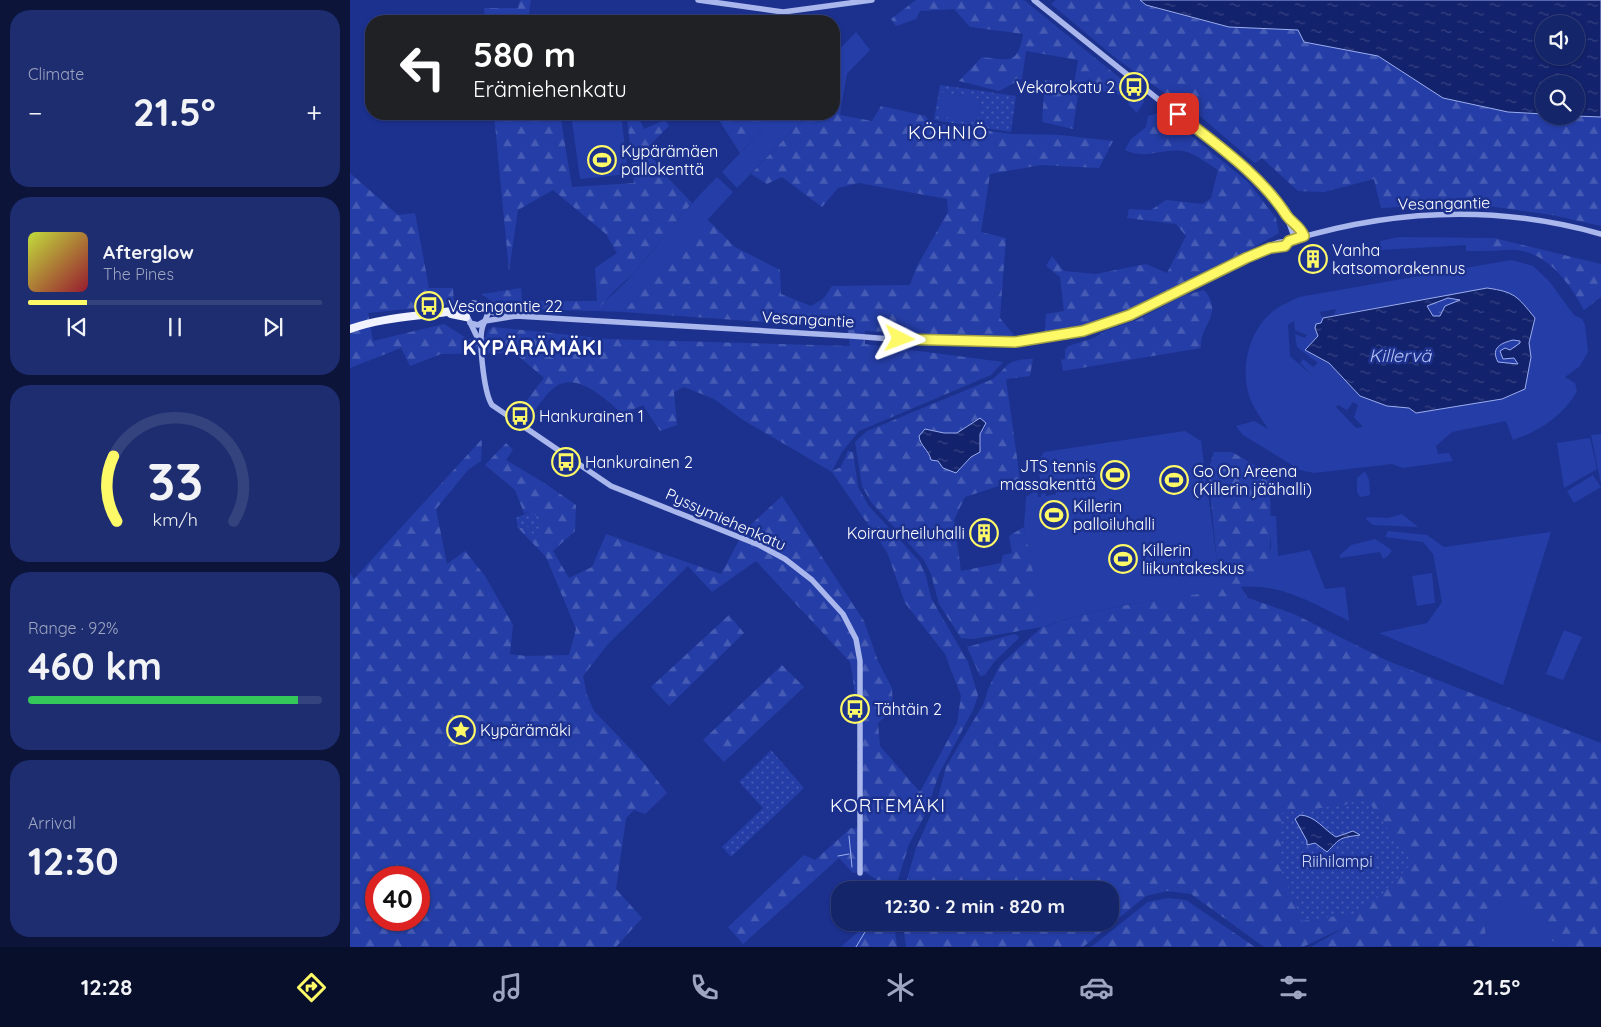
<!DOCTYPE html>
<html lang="en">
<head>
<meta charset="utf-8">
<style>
	:root { --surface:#15256a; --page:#1e2d70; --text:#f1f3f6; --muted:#9da5c1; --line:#34427e; --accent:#fef967 }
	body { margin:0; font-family:Quicksand,sans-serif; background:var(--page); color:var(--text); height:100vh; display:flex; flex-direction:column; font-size:19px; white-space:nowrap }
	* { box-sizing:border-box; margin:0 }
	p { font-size:16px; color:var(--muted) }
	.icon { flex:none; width:28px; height:28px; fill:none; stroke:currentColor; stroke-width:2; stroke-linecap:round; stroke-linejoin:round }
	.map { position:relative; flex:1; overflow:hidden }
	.side { display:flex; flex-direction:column; gap:10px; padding:10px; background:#0c143a; width:350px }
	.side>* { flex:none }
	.guide { position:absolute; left:15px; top:15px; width:475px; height:105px; border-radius:20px; box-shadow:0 1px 4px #0004,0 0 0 1px var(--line); background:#202124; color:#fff; overflow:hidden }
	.fabs { position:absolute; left:1185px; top:15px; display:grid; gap:10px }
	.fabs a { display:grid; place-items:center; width:50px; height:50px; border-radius:50%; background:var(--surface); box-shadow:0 1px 4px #0004,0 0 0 1px var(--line); font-size:25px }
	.speed { position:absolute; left:15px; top:866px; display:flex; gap:10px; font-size:25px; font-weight:700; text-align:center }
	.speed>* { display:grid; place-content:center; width:65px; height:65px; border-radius:50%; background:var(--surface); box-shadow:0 1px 4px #0004,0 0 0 1px var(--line); line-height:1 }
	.speed .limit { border:8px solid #d22; background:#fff; color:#111 }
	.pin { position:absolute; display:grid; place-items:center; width:42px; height:42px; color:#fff; margin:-21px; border-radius:10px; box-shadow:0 2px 8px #0006 }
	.me { position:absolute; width:55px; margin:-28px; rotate:93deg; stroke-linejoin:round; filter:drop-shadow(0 0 4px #0008) }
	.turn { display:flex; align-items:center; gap:18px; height:105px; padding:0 25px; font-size:22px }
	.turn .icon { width:65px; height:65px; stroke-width:2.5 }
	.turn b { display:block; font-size:35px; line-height:42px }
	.big { font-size:38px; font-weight:800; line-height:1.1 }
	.side .tile { flex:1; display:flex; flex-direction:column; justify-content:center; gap:8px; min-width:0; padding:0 18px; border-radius:20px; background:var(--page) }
	.side .dial { align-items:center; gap:0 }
	.dial svg { height:130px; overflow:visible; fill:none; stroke:var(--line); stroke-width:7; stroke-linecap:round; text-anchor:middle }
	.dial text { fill:var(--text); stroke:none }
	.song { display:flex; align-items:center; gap:15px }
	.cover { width:60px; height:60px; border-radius:8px; background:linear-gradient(135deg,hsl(70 70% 55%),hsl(350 70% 35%)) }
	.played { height:5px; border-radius:2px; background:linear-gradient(90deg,var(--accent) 20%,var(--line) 20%) }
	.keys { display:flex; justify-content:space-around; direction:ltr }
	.heat { display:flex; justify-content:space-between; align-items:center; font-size:28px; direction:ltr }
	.charge { height:8px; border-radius:4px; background:linear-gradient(90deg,#34c759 92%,var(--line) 0) }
	.trip { position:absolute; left:481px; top:881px; width:288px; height:50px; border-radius:20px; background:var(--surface); box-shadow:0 1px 4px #0004,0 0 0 1px var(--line); font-weight:800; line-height:50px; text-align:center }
	.menu { display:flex; height:80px; justify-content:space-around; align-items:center; background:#080f2a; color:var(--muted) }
	.menu .icon { width:35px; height:35px }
	.menu .current { color:var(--accent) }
	.menu b { font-size:22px; color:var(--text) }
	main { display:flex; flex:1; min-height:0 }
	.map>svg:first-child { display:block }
	.grass { fill:#253ea7; fill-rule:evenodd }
	.forest { fill:url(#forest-firs); fill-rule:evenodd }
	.wetland { fill:url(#wetland-marsh) }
	.park { fill:url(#park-dots); fill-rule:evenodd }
	.water { fill:url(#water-ripples); stroke:#9caeef; fill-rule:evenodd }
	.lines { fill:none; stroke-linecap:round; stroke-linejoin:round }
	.stream { stroke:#9caeef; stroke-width:1 }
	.minor { stroke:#a9b7ed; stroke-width:5.5 }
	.major { stroke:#f0f2ff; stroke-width:8 }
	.route-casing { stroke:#a5a243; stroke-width:12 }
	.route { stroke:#fef967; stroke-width:9 }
	.labels { text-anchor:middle; stroke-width:5; stroke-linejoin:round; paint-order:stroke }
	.poi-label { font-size:16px; fill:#fff; stroke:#1c318e; text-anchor:start }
	.street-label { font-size:16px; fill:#fff; stroke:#1c318e }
	.park-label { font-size:16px; fill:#cfd8fa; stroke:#1c318e }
	.water-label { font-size:18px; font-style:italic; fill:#b5c2f4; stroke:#1c318e }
	.quarter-label { font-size:19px; letter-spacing:1px; fill:#fff; stroke:#1c318e }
	.district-label { font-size:21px; font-weight:bold; letter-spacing:1px; fill:#fff; stroke:#1c318e }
</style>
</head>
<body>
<main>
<section class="side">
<div class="tile"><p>Climate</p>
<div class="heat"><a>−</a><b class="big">21.5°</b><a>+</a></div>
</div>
<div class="tile">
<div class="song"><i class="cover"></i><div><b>Afterglow</b><p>The Pines</p></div></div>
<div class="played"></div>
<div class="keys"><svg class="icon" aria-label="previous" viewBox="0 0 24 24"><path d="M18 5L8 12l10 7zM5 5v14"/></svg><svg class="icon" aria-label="pause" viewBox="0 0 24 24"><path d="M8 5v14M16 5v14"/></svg><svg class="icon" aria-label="next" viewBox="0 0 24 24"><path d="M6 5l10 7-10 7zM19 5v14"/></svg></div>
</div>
<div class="tile dial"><svg viewBox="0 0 100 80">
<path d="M14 69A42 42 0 1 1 86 69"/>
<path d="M14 69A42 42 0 0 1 12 29" stroke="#fef967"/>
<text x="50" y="56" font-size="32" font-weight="700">33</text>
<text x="50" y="72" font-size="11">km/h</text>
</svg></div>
<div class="tile"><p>Range · 92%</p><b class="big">460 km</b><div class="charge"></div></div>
<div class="tile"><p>Arrival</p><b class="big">12:30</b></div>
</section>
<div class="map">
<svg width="1251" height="947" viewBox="0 0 1251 947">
	<defs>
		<pattern id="forest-firs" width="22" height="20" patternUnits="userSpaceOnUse" patternTransform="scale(1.25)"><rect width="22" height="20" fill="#253ea7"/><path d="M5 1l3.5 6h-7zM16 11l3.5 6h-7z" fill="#465bb4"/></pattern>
		<pattern id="wetland-marsh" width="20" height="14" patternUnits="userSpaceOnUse" patternTransform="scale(1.25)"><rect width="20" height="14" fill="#253ea7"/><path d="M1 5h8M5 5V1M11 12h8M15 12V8" fill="none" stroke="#465bb4"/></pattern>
		<pattern id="park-dots" width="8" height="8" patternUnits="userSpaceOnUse" patternTransform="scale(1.25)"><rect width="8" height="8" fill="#253ea7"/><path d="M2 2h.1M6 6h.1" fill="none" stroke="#465bb4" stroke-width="1.8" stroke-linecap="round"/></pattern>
		<pattern id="water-ripples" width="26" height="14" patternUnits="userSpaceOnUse" patternTransform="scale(1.25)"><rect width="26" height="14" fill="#13226c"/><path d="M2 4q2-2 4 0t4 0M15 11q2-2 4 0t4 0" fill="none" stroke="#364382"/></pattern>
	</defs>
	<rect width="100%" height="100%" fill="#1c318e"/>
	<g class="grass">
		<path d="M506,32L520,50L484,87V55Z"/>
		<path d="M591,92L631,99L627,123L587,116Z"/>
		<path d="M221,114H271L278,174L230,179Z"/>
		<path d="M428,114H458L387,188L372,172Z"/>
		<path d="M367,177L383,192L273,312L247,311C259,296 273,286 285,272C312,240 337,207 367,177Z"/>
		<path d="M1049,237L1144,238L1136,251H1116V245L1031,250L1030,241Z"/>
		<path d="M1161,260L1183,266L1199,281L1224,315L1232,319L1235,325L1238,352L1230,366L1215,377L1225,383L1227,392C1212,416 1190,431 1163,440L1156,421L1102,432L1086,446L1088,454L1099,453L1103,461L1053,468L1042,464L964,473L950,470L893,435L886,426L904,421L918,429C913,420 906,412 902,403C888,373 898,328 926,309C933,304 942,301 949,297ZM1137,288L1185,318L1179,343L1181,357L1175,389L1152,399L1066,413L1059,408L1037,406L1010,396L979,363L955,350L968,336L973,318L969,312L986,309L984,315ZM944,321L945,330L957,335L955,338L945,334L947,347L968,363L963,367L953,359L950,363L965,378L940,356L938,325ZM1003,402L1008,405L1004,417L1013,427L1006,428L986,407L988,405L997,410Z"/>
		<path d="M835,431L851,441L871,591C811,599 750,606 693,627L674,527L676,497L687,490L688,497H691V494L695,493L696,496L706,494L705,487H694L691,484L687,463L694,452Z"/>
		<path d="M1251,434V484L1241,435Z"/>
		<path d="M1240,438L1247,469L1214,488L1207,443Z"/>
		<path d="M1015,471L1019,480L1020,495L1010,497L1007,492V478Z"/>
		<path d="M1243,475L1251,487L1224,503L1217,491Z"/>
		<path d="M1052,514L1068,527L1023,525L1016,519L1017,517L1038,518Z"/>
		<path d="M919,516H926L928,556L960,550L975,589L995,587L999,621C964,604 931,583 890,587L909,580L921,547Z"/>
		<path d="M1038,531L1077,535L1094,547L1201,532L1153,685L1029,633L1077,623L1092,602L1083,554L1073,542L1035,537Z"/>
		<path d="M1025,539L1042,550L1039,555L1033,559L1030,552L990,558V555L1001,545Z"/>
		<path d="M1082,573L1085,603L1067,606L1062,576Z"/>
		<path d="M1214,630L1232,637L1213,680L1196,674Z"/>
		<path d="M1159,899L1197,921L1202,940L1214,947H1127L1135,945L1136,909Z"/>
	</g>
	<g class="forest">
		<path d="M170,0H181L178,19L179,21H135L134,8H168Z"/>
		<path d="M566,0H674L793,97L794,102L787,113L779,105L777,96L729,87L723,129L692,122L695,80L724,84L728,60L676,51L672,79L649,91L609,81L632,57C659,60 668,65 673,34L620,27L604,9L570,11L566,19L546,26L541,19Z"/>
		<path d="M706,0H790L797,5L810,10L879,27L948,30L954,42L1028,56L1093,98L1158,112L1194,114V116L1251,117V226L1202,215L1117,203L1031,208L1024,179L974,192L948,191L912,158L905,163L843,110L813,92L767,59L701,4Z"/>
		<path d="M497,73L490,115L522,121L531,106L576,116L579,122L584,123L661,134L710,135L763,141L749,168L691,165L640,174L631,232L656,238L650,318L666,338L515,331V344L653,362L641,375L509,431L492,452L482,471L491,467L498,451L503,452L508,487L518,505L570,562L576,576L581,598L618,662L628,695L624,708L589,774L576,813L559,844L545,890H533V884L515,872L503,873L489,858L393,944L378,927L454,855L465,860L501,828L513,829L512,762L502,671L500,662L406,561L362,592L338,566L258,644L233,676L237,695L244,711L293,762L317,793L295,814L284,810L276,818L266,889L292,918L266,947H0V573L4,579L132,439L131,461L118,470L86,509L97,564L115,551L135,576L163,625L160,654L176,656L219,655L226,629L196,557L168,528L179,527L188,530L191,521L179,512L174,513L165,490L135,465L156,443L163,450L156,460L196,484L226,505L225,531L203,551L219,578L242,567L256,534L371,574L394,531L432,496L514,621L528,661L542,688L543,710L528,723L530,746L570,792L607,723L611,696L595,654L555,603L537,552L482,472L393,420L364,399L334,387L324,392L327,425L310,431L293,405L273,414C256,400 228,371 205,387C195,394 186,410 177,420L170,409L194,378L165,353L91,354L60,366L51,348L0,368V173L48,215L65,213L79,288H103L104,304L18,313L23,341L94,324L118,339L136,337L138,330L143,327L258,339L500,346L497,328L273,312L357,219L385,247L430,270L431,294L461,306L474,298L482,286L560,285L566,268L598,212L597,199L509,183L488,188L472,207L432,177L417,184L401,174L458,114H484V87ZM26,878H69V920H26Z"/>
		<path d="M812,112L898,182L926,218L929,233C897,252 864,268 831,285C789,306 743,334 695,332L696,314L714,311L710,277L696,266L702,256L714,271L746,274L796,264L817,273L836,236L826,224L777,218L779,209L801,210L816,200L853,204L861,198L868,170C858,164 845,153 833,151C810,148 797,160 775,150L781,139L796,127L798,116Z"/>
		<path d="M144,114H210L222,187L284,183L277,118L288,117L294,129L315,120L319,126L296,149L317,177L342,203L283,274L263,292L247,311L168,309L145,304L132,294L171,288L172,301H247L245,268L267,253L256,234L203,190L168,210L159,271Z"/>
		<path d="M361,114H360H428L390,153L367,117Z"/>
		<path d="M1144,238L1251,264V297L1234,310C1220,284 1199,254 1167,250C1157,249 1146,251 1136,251Z"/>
		<path d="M854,290C875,315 849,324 851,348L713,371L711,360L715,359V350L718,346L744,338L755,331L787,320L835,295Z"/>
		<path d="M683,359L680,376L656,379L670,479L615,497L604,520L611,571L651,563L653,555L662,553L659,536L674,527L694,627C751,606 811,599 870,591L858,471L864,452H882L920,474C919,496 926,567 909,580C904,583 896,585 891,587L898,598L944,614L1038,661L1251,743V947H1214L1201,940L1197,921L1159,900L1136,909L1135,946L961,947L997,926L953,947H914L841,894L817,891L796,896L733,947H556L553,923L760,922V890H554L566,848L587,801L596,767L634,703L638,689L650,665L692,627L623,639L611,638L589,604L581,574L574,560L521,502L512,486L505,442L517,431L643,379C662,363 656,360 683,359ZM625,420L635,428L630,434L631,444L627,455L621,457L612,465L593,468L588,461L582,460L580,453L569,442L579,429L594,433H607Z"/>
		<path d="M379,615L394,633L319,706L301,687Z"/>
		<path d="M664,634L669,636L668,639L644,662L635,675L630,676L617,647Z"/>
		<path d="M432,665L454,687L374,762L353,740Z"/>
		<path d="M818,898L836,900L905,947H741L798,902Z"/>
		<path d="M518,923H544L547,947H491Z"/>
	</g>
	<g class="wetland">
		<path d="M1098,298L1110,300L1097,305L1090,316H1083L1077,306Z"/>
		<path d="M1163,340L1171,342L1164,358L1168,364L1148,362C1141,349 1151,342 1163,340Z"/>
	</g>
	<g class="park">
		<path d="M590,85L666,96L661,132L584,120ZM591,92L631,99L627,123L588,116Z"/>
		<path d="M179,512L190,517L191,521L187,535H183L179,527L168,528L166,518Z"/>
		<path d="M421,750L454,788L381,857L372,847L413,808L389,782Z"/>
		<path d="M1016,798L1062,863L1032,894L1008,913L952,921L931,870V813L994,805Z"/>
	</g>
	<g class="water">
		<path d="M790,0H1251V117L1226,116V84H1194V114L1158,112L1093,98L1028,56L954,42L948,30L879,27L796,5ZM1194,24H1226V56H1194Z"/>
		<path d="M1137,288C1165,292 1167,296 1185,318L1179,343L1181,357L1175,389L1152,399L1066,413L1059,408L1037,406L1010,396L979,363L955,350L968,336L965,328L966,324L971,323L973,318ZM1098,298L1110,300L1095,306L1090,316H1083L1077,306ZM1163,340L1170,341V343L1160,350L1155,348L1150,351L1153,359L1164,358L1168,364L1148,362C1140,347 1152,343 1163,340Z"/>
		<path d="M630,418L636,423L630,434V452L621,457L606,473L593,468L588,461L581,460C579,450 570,446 569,436L575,429L594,433H607Z"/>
		<path d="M950,815C966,816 973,829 986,837L1003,831L1010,835C988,838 991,838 977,852L965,843L957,845V841L945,819Z"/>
	</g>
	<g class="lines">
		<g class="stream">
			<path d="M499,836L502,867"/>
			<path d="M488,856L499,854"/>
			<path d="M506,947L521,922"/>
		</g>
		<g class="minor">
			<path d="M348,0L433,12L522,0"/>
			<path d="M684,0L914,184L935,212L945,239"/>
			<path d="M939,218L947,223L953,236"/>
			<path d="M920,248L935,246L939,241"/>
			<path d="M138,311L156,316"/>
			<path d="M135,321L166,316C272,322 378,328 484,335C566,340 651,351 732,332C799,315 856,274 920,248L924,244C931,241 936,242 942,240C1044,209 1149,205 1251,234"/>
			<path d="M120,323L128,325L135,321L138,313L134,305L123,303L118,308L116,314L131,345"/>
			<path d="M134,323C127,335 134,393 142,405L261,486L409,545L435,559L462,580L493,614L506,639L510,661V873"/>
		</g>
		<g class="major">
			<path d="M101,314L116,317"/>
			<path d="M0,329C38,315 79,317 118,308"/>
		</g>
	</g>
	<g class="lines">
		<defs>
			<path id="route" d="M550,339L665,342L733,331L780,315L896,258L920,248L935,246L939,241L954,236C949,225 943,224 937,216C910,174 867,145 828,114"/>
		</defs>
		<use href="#route" class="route-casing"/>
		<use href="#route" class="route"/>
	</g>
	<defs>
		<symbol id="bus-ring" viewBox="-11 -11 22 22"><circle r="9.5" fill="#1c318e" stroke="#fef967" stroke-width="1.5"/><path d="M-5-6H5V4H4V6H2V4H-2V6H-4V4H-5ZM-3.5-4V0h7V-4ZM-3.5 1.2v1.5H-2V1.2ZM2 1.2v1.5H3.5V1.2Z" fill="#fef967"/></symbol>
		<symbol id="stadium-ring" viewBox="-11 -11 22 22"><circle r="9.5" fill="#1c318e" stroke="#fef967" stroke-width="1.5"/><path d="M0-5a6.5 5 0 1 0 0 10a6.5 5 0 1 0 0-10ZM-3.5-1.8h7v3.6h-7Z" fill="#fef967"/></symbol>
		<symbol id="building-ring" viewBox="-11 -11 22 22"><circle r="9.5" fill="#1c318e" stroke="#fef967" stroke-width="1.5"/><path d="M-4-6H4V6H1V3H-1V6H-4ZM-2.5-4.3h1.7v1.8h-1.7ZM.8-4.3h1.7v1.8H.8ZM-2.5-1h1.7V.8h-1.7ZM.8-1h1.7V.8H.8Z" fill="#fef967"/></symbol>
		<symbol id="sight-ring" viewBox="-11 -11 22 22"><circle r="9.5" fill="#1c318e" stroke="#fef967" stroke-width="1.5"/><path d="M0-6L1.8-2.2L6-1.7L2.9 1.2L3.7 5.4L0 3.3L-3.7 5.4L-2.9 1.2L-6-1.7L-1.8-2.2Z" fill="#fef967"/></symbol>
	</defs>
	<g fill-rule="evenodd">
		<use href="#bus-ring" x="768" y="71" width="32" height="32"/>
		<use href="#stadium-ring" x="236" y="144" width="32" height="32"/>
		<use href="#building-ring" x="947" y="243" width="32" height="32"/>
		<use href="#bus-ring" x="63" y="290" width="32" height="32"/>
		<use href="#bus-ring" x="154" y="400" width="32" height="32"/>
		<use href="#bus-ring" x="200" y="446" width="32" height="32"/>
		<use href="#stadium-ring" x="749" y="459" width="32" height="32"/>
		<use href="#stadium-ring" x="808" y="464" width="32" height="32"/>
		<use href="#stadium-ring" x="688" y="499" width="32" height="32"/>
		<use href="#building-ring" x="618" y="517" width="32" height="32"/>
		<use href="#stadium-ring" x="757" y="543" width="32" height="32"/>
		<use href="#bus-ring" x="489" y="693" width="32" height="32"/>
		<use href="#sight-ring" x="95" y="714" width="32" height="32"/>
	</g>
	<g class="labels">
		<g class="poi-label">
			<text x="765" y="93" text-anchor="end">Vekarokatu 2</text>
			<text x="271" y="157">Kypärämäen<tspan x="271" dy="18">pallokenttä</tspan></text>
			<text x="982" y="256">Vanha<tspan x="982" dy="18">katsomorakennus</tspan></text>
			<text x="98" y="312">Vesangantie 22</text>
			<text x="189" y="422">Hankurainen 1</text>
			<text x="235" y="468">Hankurainen 2</text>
			<text x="746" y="472" text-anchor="end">JTS tennis<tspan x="746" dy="18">massakenttä</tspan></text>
			<text x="843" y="477">Go On Areena<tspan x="843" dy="18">(Killerin jäähalli)</tspan></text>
			<text x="723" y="512">Killerin<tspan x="723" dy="18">palloiluhalli</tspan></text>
			<text x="615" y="539" text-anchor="end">Koiraurheiluhalli</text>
			<text x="792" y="556">Killerin<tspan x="792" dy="18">liikuntakeskus</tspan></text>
			<text x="524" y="715">Tähtäin 2</text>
			<text x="130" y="736">Kypärämäki</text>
		</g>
		<g class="street-label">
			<text transform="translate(1094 203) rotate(-1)" y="6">Vesangantie</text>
			<text transform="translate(458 319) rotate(3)" y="6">Vesangantie</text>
			<text transform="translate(376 519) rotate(24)" y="6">Pyssymiehenkatu</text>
		</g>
		<g class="park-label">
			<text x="987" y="867">Riihilampi</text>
		</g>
		<g class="water-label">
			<text x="1050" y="362">Killervä</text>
		</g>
		<g class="quarter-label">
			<text x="598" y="139">KÖHNIÖ</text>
			<text x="538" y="812">KORTEMÄKI</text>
		</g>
		<g class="district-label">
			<text x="183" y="355">KYPÄRÄMÄKI</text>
		</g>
	</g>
</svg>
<div class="fabs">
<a><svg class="icon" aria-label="sound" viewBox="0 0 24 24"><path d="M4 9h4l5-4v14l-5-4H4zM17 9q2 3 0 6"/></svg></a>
<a><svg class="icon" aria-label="search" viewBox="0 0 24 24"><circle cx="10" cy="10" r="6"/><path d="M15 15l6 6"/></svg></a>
</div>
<div class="speed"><div class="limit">40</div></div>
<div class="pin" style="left:828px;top:114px;background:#d93025"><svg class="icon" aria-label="arrive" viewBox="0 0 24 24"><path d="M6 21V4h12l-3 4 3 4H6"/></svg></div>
<svg class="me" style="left:550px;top:339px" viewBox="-20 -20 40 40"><path d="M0-17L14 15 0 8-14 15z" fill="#fef967" stroke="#fff" stroke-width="4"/></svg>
<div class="trip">12:30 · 2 min · 820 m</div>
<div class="guide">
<div class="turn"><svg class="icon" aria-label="left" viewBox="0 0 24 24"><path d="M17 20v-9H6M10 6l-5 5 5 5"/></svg><div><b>580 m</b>Erämiehenkatu</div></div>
</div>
</div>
</main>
<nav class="menu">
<b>12:28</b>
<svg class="icon current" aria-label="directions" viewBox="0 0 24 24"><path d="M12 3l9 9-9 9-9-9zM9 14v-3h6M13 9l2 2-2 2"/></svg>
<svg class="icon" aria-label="music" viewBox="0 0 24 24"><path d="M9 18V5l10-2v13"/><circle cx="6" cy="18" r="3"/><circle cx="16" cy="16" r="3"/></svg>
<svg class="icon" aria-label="phone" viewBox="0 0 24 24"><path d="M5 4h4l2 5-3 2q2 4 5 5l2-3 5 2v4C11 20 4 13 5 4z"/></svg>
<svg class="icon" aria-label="climate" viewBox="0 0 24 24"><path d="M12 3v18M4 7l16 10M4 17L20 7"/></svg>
<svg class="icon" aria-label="car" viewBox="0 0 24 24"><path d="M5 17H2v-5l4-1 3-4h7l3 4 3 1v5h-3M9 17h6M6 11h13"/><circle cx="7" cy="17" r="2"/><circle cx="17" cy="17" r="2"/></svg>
<svg class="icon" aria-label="filters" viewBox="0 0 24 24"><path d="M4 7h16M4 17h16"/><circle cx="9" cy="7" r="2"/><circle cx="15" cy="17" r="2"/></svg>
<b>21.5°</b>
</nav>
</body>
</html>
